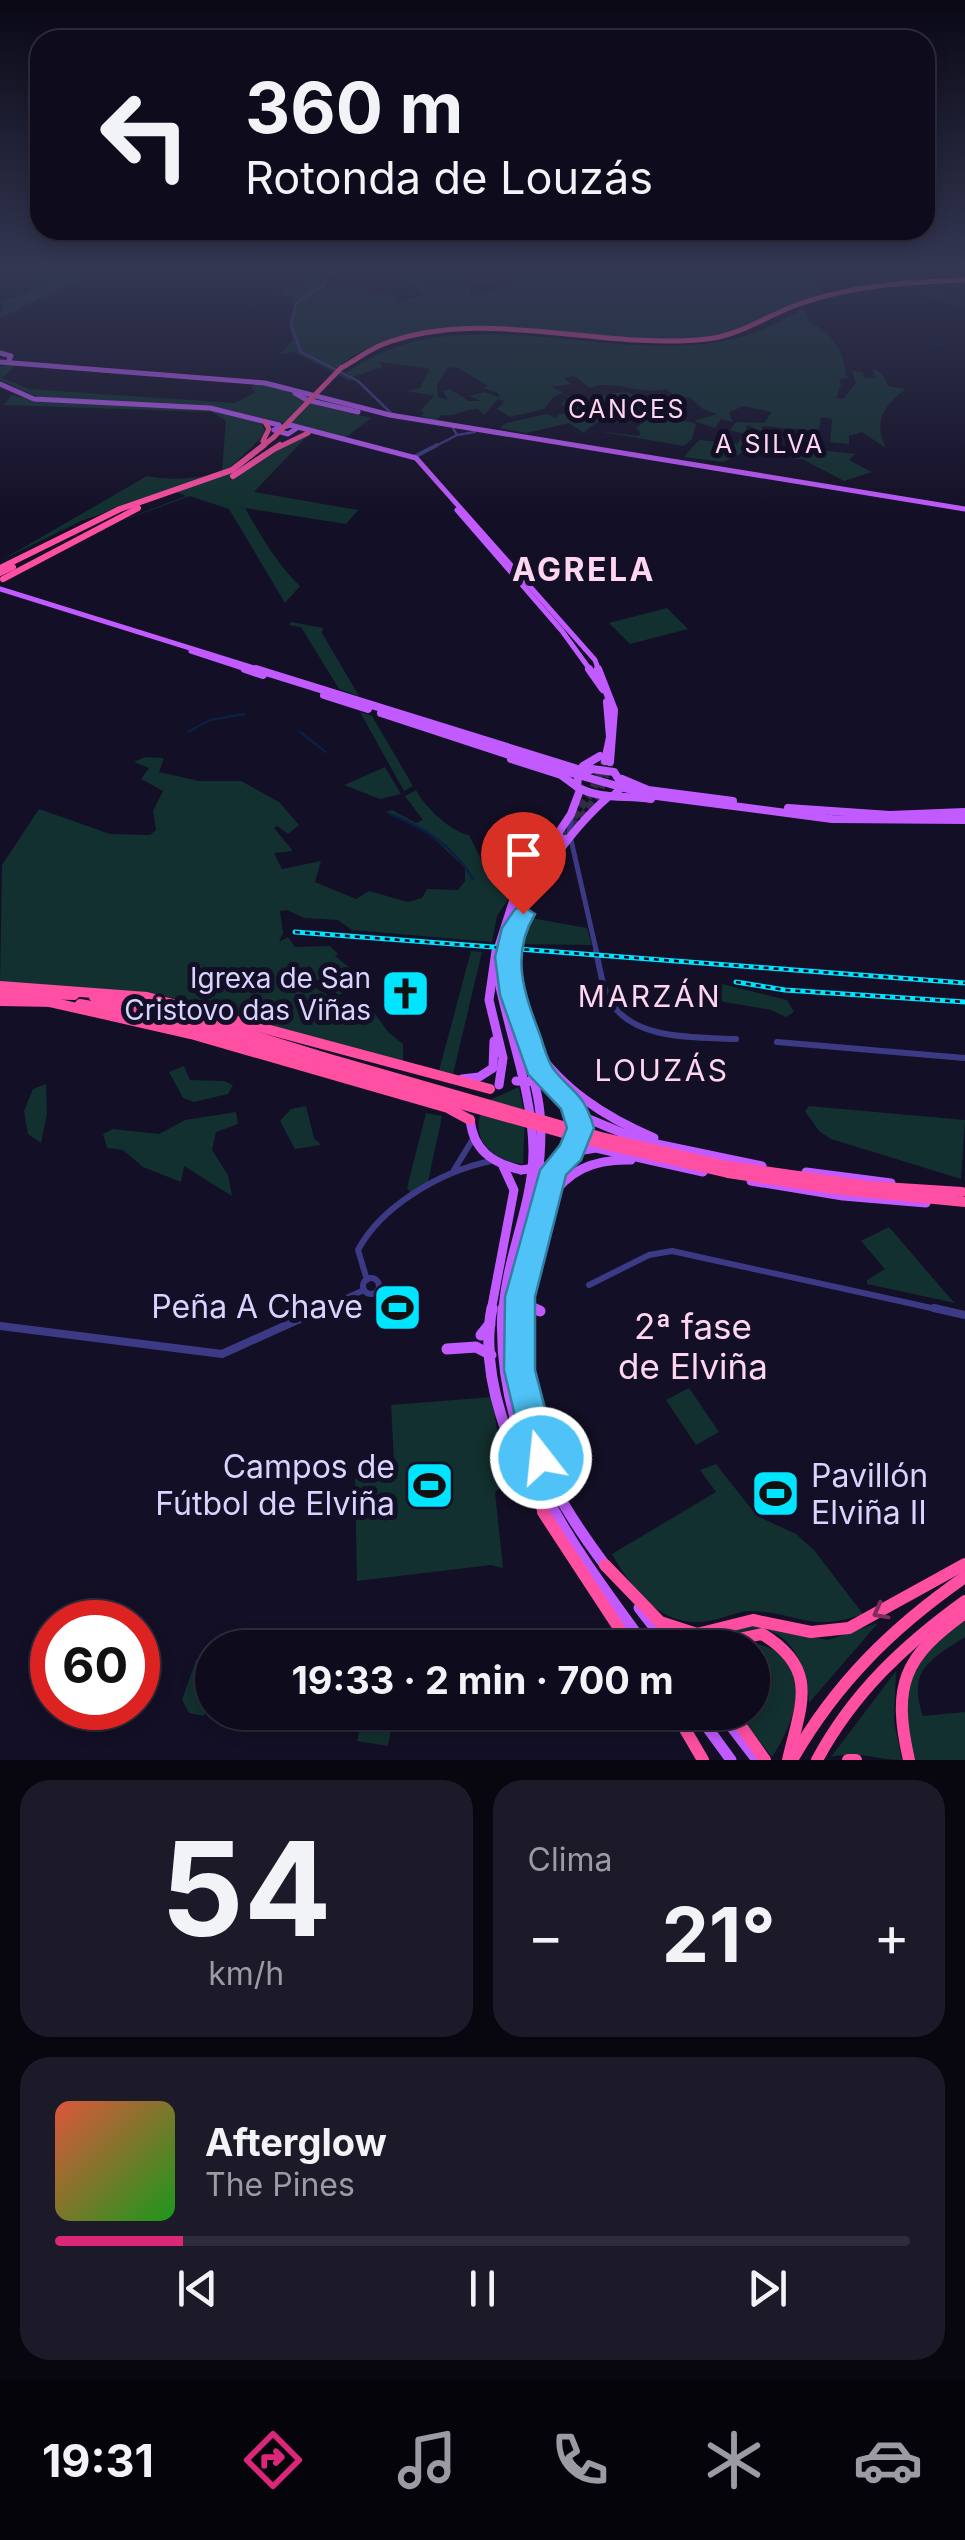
<!DOCTYPE html>
<html lang="es">
<head>
<meta charset="utf-8">
<style>
	:root { --surface:#0e0b1c; --page:#1c1929; --text:#f1f3f6; --muted:#9b9ba3; --line:#2e2b3b; --accent:#db2777 }
	body { margin:0; font-family:Inter,sans-serif; background:var(--page); color:var(--text); height:100vh; display:flex; flex-direction:column; font-size:38px; white-space:nowrap }
	* { box-sizing:border-box; margin:0 }
	p { font-size:32px; color:var(--muted) }
	.icon { flex:none; width:55px; height:55px; fill:none; stroke:currentColor; stroke-width:2; stroke-linecap:round; stroke-linejoin:round }
	.map { position:relative; height:1760px; overflow:hidden }
	.details { display:flex; flex-direction:column; gap:20px; padding:20px; background:#08060f; flex:1 }
	.details>* { flex:none }
	.top-card { position:absolute; left:30px; top:30px; width:905px; height:210px; border-radius:30px; box-shadow:0 5px 15px #0003,0 0 0 2px var(--line); background:#0e0b1c; color:var(--text); overflow:hidden }
	.speed { position:absolute; left:30px; top:1600px; display:flex; gap:20px; font-size:50px; font-weight:700; text-align:center }
	.speed>* { display:grid; place-content:center; width:130px; height:130px; border-radius:50%; background:var(--surface); box-shadow:0 5px 15px #0003,0 0 0 2px var(--line); line-height:1 }
	.speed .limit { border:15px solid #d22; background:#fff; color:#111 }
	.pin { position:absolute; display:grid; place-items:center; width:85px; height:85px; color:#fff; margin:-102px -42px; border-radius:50% 50% 50% 0; rotate:-45deg; box-shadow:0 0 10px #0007 }
	.pin .icon { rotate:45deg }
	.me { position:absolute; width:110px; margin:-55px; rotate:344deg; stroke-linejoin:round; filter:drop-shadow(0 0 8px #0008) }
	.turn { display:flex; align-items:center; gap:35px; height:210px; padding:0 50px; font-size:45px }
	.turn .icon { width:130px; height:130px; stroke-width:2.5 }
	.turn b { display:block; font-size:70px; line-height:85px }
	.big { font-size:75px; font-weight:700; line-height:1.1 }
	.details .card { flex:1; display:flex; flex-direction:column; justify-content:center; gap:15px; min-width:0; padding:0 35px; border-radius:30px; background:var(--page) }
	.details .dial { align-items:center; gap:0 }
	.dial b { font-size:130px; line-height:1 }
	.song { display:flex; align-items:center; gap:30px }
	.cover { width:120px; height:120px; border-radius:15px; background:linear-gradient(135deg,hsl(10 70% 55%),hsl(120 70% 35%)) }
	.played { height:10px; border-radius:5px; background:linear-gradient(90deg,var(--accent) 15%,var(--line) 15%) }
	.keys { display:flex; justify-content:space-around; direction:ltr }
	.heat { display:flex; justify-content:space-between; align-items:center; font-size:55px; direction:ltr }
	.details .tiles { flex:1; display:grid; gap:20px; grid-template-columns:1fr 1fr }
	.card:last-child { grid-column:span 2 }
	.trip { position:absolute; left:195px; top:1630px; width:575px; height:100px; border-radius:50px; background:var(--surface); box-shadow:0 5px 15px #0003,0 0 0 2px var(--line); font-weight:700; line-height:100px; text-align:center }
	.tab-bar { display:flex; height:160px; justify-content:space-around; align-items:center; background:#06040b; color:var(--muted) }
	.tab-bar .icon { width:70px; height:70px }
	.tab-bar .current { color:var(--accent) }
	.tab-bar b { font-size:45px; color:var(--text) }
	.map>svg:first-child { display:block }
	.green { fill:#12302f; fill-rule:evenodd }
	.lines { fill:none; stroke-linecap:round; stroke-linejoin:round }
	.stream { stroke:#0a1f44; stroke-width:2.5 }
	.major-tunnel { stroke:#312d47; stroke-width:8; stroke-dasharray:8 4; stroke-linecap:butt }
	.minor-far4 { stroke:#3d3a85; stroke-width:2.5 }
	.minor-far3 { stroke:#3d3a85; stroke-width:4 }
	.minor-far2 { stroke:#3d3a85; stroke-width:5 }
	.minor-far1 { stroke:#3d3a85; stroke-width:6 }
	.minor { stroke:#3d3a85; stroke-width:8 }
	.major-far3 { stroke:#c25bff; stroke-width:5 }
	.major-far2 { stroke:#c25bff; stroke-width:8 }
	.major-far1 { stroke:#c25bff; stroke-width:9 }
	.major { stroke:#c25bff; stroke-width:11 }
	.highway-far3 { stroke:#ff4fa3; stroke-width:5 }
	.highway-far2 { stroke:#ff4fa3; stroke-width:6 }
	.highway-far1 { stroke:#ff4fa3; stroke-width:10 }
	.highway { stroke:#ff4fa3; stroke-width:12 }
	.rail-casing { stroke:#00e5ff; stroke-width:5 }
	.rail { stroke:#130f26; stroke-width:2.5; stroke-dasharray:5; stroke-linecap:butt }
	.major-bridge-far1 { stroke:#c25bff; stroke-width:8 }
	.major-bridge { stroke:#c25bff; stroke-width:9 }
	.highway-bridge-far2 { stroke:#ff4fa3; stroke-width:5 }
	.highway-bridge-far1 { stroke:#ff4fa3; stroke-width:6 }
	.highway-bridge { stroke:#ff4fa3; stroke-width:10 }
	.oneway { stroke:#7d2c5e }
	.route { fill:#4fc3f7; stroke:#337fa1; stroke-width:2.5 }
	.labels { text-anchor:middle; stroke-width:10; stroke-linejoin:round; paint-order:stroke }
	.far-neighbourhood-label { font-size:25px; letter-spacing:2.5px; fill:#ffd6f0; stroke:#130f26 }
	.poi-label { font-size:28px; fill:#d9d4ff; stroke:#130f26; text-anchor:end }
	.neighbourhood-label { font-size:30px; letter-spacing:2.5px; fill:#ffd6f0; stroke:#130f26 }
	.far-district-label { font-size:32px; font-weight:bold; letter-spacing:2.5px; fill:#ffd6f0; stroke:#130f26 }
	.near-poi-label { font-size:32px; fill:#d9d4ff; stroke:#130f26; text-anchor:end }
	.near-neighbourhood-label { font-size:35px; fill:#ffd6f0; stroke:#130f26 }
</style>
</head>
<body>
<div class="map">
<svg width="965" height="1760" viewBox="0 0 965 1760">
	<rect width="100%" height="100%" fill="#130f26"/>
	<g class="green">
		<path d="M70,269H101L0,318L3,305L0,301L22,296L44,283L31,279Z"/>
		<path d="M323,269H335L324,289L360,286L373,295L383,293L398,298L393,300L397,303L426,293L417,291L406,280L379,277L407,271L395,269H443L455,273L454,278L500,282C486,290 444,282 423,283L427,287H469L471,295L499,290L513,278L505,274L485,276L488,269H520L514,270L534,279L537,274L528,270L635,269L640,273L643,269H789L793,271L785,273L825,284L820,288L825,294C786,301 752,331 711,337C602,351 426,295 336,368L346,373C459,292 608,368 734,339C759,333 781,321 803,309L811,324C829,328 848,358 845,374L849,378L839,379L841,385L836,398L843,399L856,383L852,371L863,372L864,378H876L872,369C882,370 885,378 888,386L906,389C883,405 873,422 886,448L862,432L849,436V444L830,442L832,419L821,417L817,441L811,440L805,430L763,426L761,431L747,425L745,435L762,439L757,442L760,444L723,462L684,457L699,440L737,444L744,434L730,430L736,422L764,423L772,412L744,406L729,412L733,422L721,419L715,428L694,421L717,414L703,409L690,397L679,399L666,389C641,396 612,378 590,388L574,376L564,378L571,384L552,387L584,404C605,392 632,386 651,404C626,411 601,415 584,433L569,423L526,433L500,428L506,423L547,414L555,418L559,414L590,411L560,405L570,398L562,393L553,397L544,409L510,417L497,409L505,401L498,399L484,415L478,409C465,409 452,418 441,415L436,421L421,416L424,412L420,411L434,396L407,391L420,388L430,369L380,362L382,367L350,378L352,382L294,352L280,354L293,340L289,322L298,297L276,295ZM456,367L488,386L484,388L498,393L500,398L485,392L469,396L482,401H469L450,389L443,391L448,400L438,397L437,385L447,368Z"/>
		<path d="M16,365L2,378L29,389L234,403L255,393L251,387C270,377 291,395 309,402C329,409 351,413 371,418L345,438L221,408L38,397L0,380V366Z"/>
		<path d="M12,395L38,401L208,410L261,422L266,433L230,468V480C255,469 285,438 308,435L254,492L358,510L346,524L245,508C260,534 277,565 300,586L285,603L229,509L190,496L102,528L186,496L171,490L81,521L0,561L147,476C173,481 198,479 222,471L226,421L212,412L3,405Z"/>
		<path d="M649,418L691,422L696,424L692,439L684,446L597,431L638,436L641,433L636,428Z"/>
		<path d="M813,449L855,454L849,460L872,472L844,481L802,459H795L801,451L807,453Z"/>
		<path d="M667,608L688,629L630,644L609,623Z"/>
		<path d="M291,622L323,628L322,633L359,696L339,689L301,627L289,625Z"/>
		<path d="M360,712L372,716L413,786L404,791Z"/>
		<path d="M145,757L164,758L159,772L199,781H241L279,802L299,825L288,834L277,826L274,828L293,851L274,853L282,869L321,861L315,882L356,899L369,891L408,902L422,898L427,889L458,890L465,881V868L426,831L386,812L392,810L416,823L423,820L405,796L416,790C425,807 451,832 469,835L482,861L503,880L511,895L497,916L492,942L352,930L338,920L304,918L287,910L280,911L283,933L279,942L288,937L295,947L330,946L338,954L335,956L364,979L339,995L306,974L313,969L309,966L295,977L356,1010L373,1011L388,1032L403,1044V1062L161,995L0,984L2,865L39,809L110,834L150,835L156,830L153,811L163,791L141,779L149,768L134,762Z"/>
		<path d="M385,767L401,794L380,799L344,785Z"/>
		<path d="M525,917L587,928L592,945L517,944Z"/>
		<path d="M471,951L482,952L453,1074L439,1071Z"/>
		<path d="M722,984L787,1000L794,1012L786,1017L771,1010L701,998L703,987Z"/>
		<path d="M184,1066L190,1080L224,1081L233,1085L228,1094L194,1102L183,1098L169,1072Z"/>
		<path d="M46,1084L47,1114L41,1143L28,1134L24,1111L33,1089Z"/>
		<path d="M519,1087L525,1118L523,1164C489,1161 465,1134 487,1101Z"/>
		<path d="M306,1106L314,1138L321,1145L295,1149L280,1121L291,1109Z"/>
		<path d="M809,1106L965,1120L961,1179L831,1139L819,1131L805,1111Z"/>
		<path d="M236,1112L238,1124L216,1132L212,1150L228,1175L232,1196L184,1166L181,1182L143,1167L123,1150L107,1148L103,1134L113,1129L159,1134L185,1120Z"/>
		<path d="M426,1113L442,1116L428,1182L411,1193L407,1188Z"/>
		<path d="M889,1227L950,1298L955,1303L867,1284V1280L885,1269L861,1241Z"/>
		<path d="M689,1388L719,1432L696,1445L666,1400Z"/>
		<path d="M492,1397L501,1456L516,1476L495,1492L503,1568L491,1565L357,1581L355,1478L361,1477L359,1463L394,1460L391,1405Z"/>
		<path d="M716,1464L757,1516L796,1534L814,1550L863,1614C810,1633 800,1613 750,1611C738,1611 725,1618 713,1620C665,1632 633,1592 612,1554L716,1492L700,1470Z"/>
		<path d="M965,1621V1637C928,1661 908,1670 923,1716L965,1712V1760H913L902,1696L923,1650Z"/>
		<path d="M878,1623L809,1703C807,1646 769,1603 716,1648L679,1647L669,1635L696,1639L754,1625L828,1640Z"/>
		<path d="M751,1643C818,1653 799,1717 772,1757L737,1713L752,1712V1648L744,1647Z"/>
		<path d="M212,1649V1659L202,1681L212,1687V1697L204,1716L189,1713L182,1700L196,1660Z"/>
		<path d="M896,1671L894,1722L902,1760C875,1760 858,1750 831,1757Z"/>
		<path d="M364,1712L394,1713L388,1746L357,1741Z"/>
	</g>
	<g class="lines">
		<g class="stream">
			<path d="M926,293L965,305"/>
			<path d="M935,344L942,345"/>
			<path d="M188,732L210,720L244,714"/>
			<path d="M300,732L326,752"/>
			<path d="M390,814C425,828 453,846 473,879"/>
		</g>
		<g class="major-tunnel">
			<path d="M574,828L598,795L610,762"/>
			<path d="M560,837L591,793L605,761"/>
		</g>
		<g class="minor-far4">
			<path d="M333,269L320,288L296,303L291,325L301,352L358,381L392,414"/>
			<path d="M453,428L457,435"/>
			<path d="M432,448L457,435L475,432"/>
		</g>
		<path class="minor-far3" d="M414,457L437,445"/>
		<path class="minor-far2" d="M572,818L569,831L597,954"/>
		<g class="minor-far1">
			<path d="M596,951C600,968 602,989 612,1004C637,1041 697,1037 736,1039"/>
			<path d="M777,1042L965,1058"/>
			<path d="M454,1170L473,1139"/>
			<circle cx="371" cy="1286" r="8"/>
			<path d="M367,1280L358,1250C382,1205 442,1171 491,1161"/>
			<path d="M589,1285L649,1255L672,1251L945,1311"/>
			<path d="M318,1311L364,1290"/>
		</g>
		<g class="minor">
			<path d="M934,1308L965,1315"/>
			<path d="M0,1326L222,1354L324,1308"/>
		</g>
		<g class="major-far3">
			<path d="M0,353L11,356L9,360"/>
			<path d="M0,362L265,383L390,415L965,509"/>
			<path d="M0,384L34,399L210,408L279,425"/>
			<path d="M295,393L307,400L358,412"/>
			<path d="M297,428L288,434L274,430L290,425L416,458L595,660L599,671"/>
			<path d="M457,510L562,631L591,671"/>
			<path d="M0,589L264,671"/>
			<path d="M191,651L252,671"/>
		</g>
		<g class="major-far2">
			<path d="M245,669L263,675"/>
			<path d="M256,669L584,771"/>
			<path d="M589,669L603,689"/>
			<path d="M598,669L614,710L610,762"/>
			<path d="M324,695L368,709"/>
			<path d="M381,713L515,757"/>
			<path d="M511,759L561,775L576,786"/>
			<path d="M605,761L610,737L607,702"/>
			<path d="M583,766L600,756"/>
			<path d="M622,779L648,790L733,801"/>
			<path d="M649,795L832,819L965,820"/>
			<path d="M613,796L623,786L614,772L592,769L578,777L577,787C601,800 624,795 651,799"/>
			<path d="M788,808L890,815L965,812"/>
			<path d="M525,901L566,839"/>
			<path d="M514,909L560,837"/>
			<path d="M496,954L513,901L571,814L580,790"/>
			<path d="M508,954C514,905 571,829 608,797"/>
		</g>
		<g class="major-far1">
			<path d="M496,951L489,1000L503,1058L499,1085"/>
			<path d="M506,964C505,1017 535,1061 540,1113C546,1181 521,1244 513,1311"/>
			<path d="M496,966C506,1027 532,1087 533,1150C533,1205 506,1256 503,1311"/>
			<path d="M507,966L508,951"/>
			<path d="M509,979L533,1058L551,1086"/>
			<path d="M532,1044C561,1089 605,1117 654,1138"/>
			<path d="M462,1079L479,1077L493,1068L494,1041"/>
			<path d="M550,1085L572,1104L580,1133"/>
			<path d="M579,1115L642,1141L762,1166"/>
			<path d="M470,1119C473,1150 492,1163 521,1170"/>
			<path d="M571,1152L596,1148L703,1172"/>
			<path d="M806,1172L891,1183"/>
			<path d="M751,1181L843,1196L926,1203"/>
			<path d="M547,1202C568,1170 593,1159 631,1160"/>
			<path d="M520,1297L527,1306L539,1311"/>
			<path d="M491,1311L514,1190L503,1166"/>
			<path d="M520,1311L533,1242L560,1161"/>
		</g>
		<g class="major">
			<path d="M492,1308C478,1378 512,1454 545,1514"/>
			<path d="M503,1308C495,1445 570,1543 647,1648"/>
			<path d="M513,1308C504,1407 547,1488 605,1565"/>
			<path d="M520,1308L519,1366L542,1464"/>
			<path d="M533,1308L540,1311"/>
			<path d="M481,1335L490,1324"/>
			<path d="M447,1349L476,1347L491,1355"/>
			<path d="M639,1608L670,1648"/>
			<path d="M696,1712L731,1760"/>
			<path d="M720,1712L757,1760"/>
		</g>
		<g class="highway-far3">
			<path d="M341,368C354,361 367,351 381,345C484,305 600,351 707,339C741,335 768,315 799,304C852,285 910,282 965,280"/>
			<path d="M263,441L269,429L265,422"/>
			<path d="M260,448L274,437"/>
			<path d="M277,448L308,433"/>
		</g>
		<g class="highway-far2">
			<path d="M233,476L280,445"/>
			<path d="M0,568L120,509L232,470L264,445"/>
			<path d="M3,579L138,508"/>
		</g>
		<g class="highway-far1">
			<path d="M0,986L147,997L490,1089"/>
			<path d="M0,993L74,995"/>
			<path d="M94,997L181,1013L323,1057"/>
			<path d="M0,1001L54,1002"/>
			<path d="M50,1002L191,1034L448,1108L470,1120"/>
			<path d="M80,1004L171,1020L319,1064"/>
			<path d="M728,1166L868,1186L962,1192"/>
			<path d="M728,1173L842,1190L965,1202"/>
		</g>
		<g class="highway">
			<path d="M543,1512L632,1648"/>
			<path d="M605,1565L660,1622L697,1634L753,1620L811,1632L849,1628L965,1564"/>
			<path d="M727,1648L738,1639L762,1634C820,1669 801,1704 788,1760"/>
			<path d="M675,1712L703,1760"/>
			<path d="M731,1712L765,1760"/>
			<path d="M792,1760C836,1683 892,1628 965,1577"/>
			<path d="M817,1760C853,1693 904,1645 965,1601"/>
			<path d="M848,1760H856"/>
			<path d="M909,1760C892,1686 903,1657 965,1613"/>
		</g>
		<defs>
			<g id="rail">
				<path d="M295,932L965,983"/>
				<path d="M736,982L785,990L965,1002"/>
			</g>
		</defs>
		<use href="#rail" class="rail-casing"/>
		<use href="#rail" class="rail"/>
		<path class="major-bridge-far1" d="M515,757L649,795"/>
		<g class="major-bridge">
			<path d="M516,1081L541,1082"/>
			<path d="M521,1170L550,1166"/>
		</g>
		<path class="highway-bridge-far2" d="M274,437L341,368"/>
		<path class="highway-bridge-far1" d="M0,573L13,567"/>
		<g class="highway-bridge">
			<path d="M323,1057L601,1137L728,1166"/>
			<path d="M319,1064L602,1144L728,1173"/>
		</g>
	</g>
	<defs><path id="oneway-chevron" d="M-2-3.5L2.5 0L-2 3.5" fill="none" stroke-width="1.6" stroke-linecap="round" stroke-linejoin="round" transform="scale(2.5)"/></defs>
	<use class="oneway" href="#oneway-chevron" transform="translate(880 1612) rotate(152)"/>
	<linearGradient id="sky" x2="0" y2="1"><stop stop-color="#0a0815"/><stop offset="0.52" stop-color="#333752"/><stop offset="1" stop-color="#333752" stop-opacity="0"/></linearGradient>
	<rect width="965" height="516" fill="url(#sky)"/>
	<path class="route" d="M523,906L535,914C510,955 524,993 540,1035C544,1046 547,1062 555,1071C576,1096 583,1092 594,1128L581,1160L566,1175L535,1297V1370L558,1458L553,1470L541,1475L530,1470L525,1458L504,1370L505,1297L540,1170L560,1145L567,1128L561,1109L528,1074L500,995L495,957L502,928L515,909Z"/>
	<defs>
		<symbol id="church-square" viewBox="-11 -11 22 22"><rect x="-9" y="-9" width="18" height="18" rx="4" fill="#00e5ff" stroke="#130f26"/><path d="M-1.2-6h2.4v3.5h3.3v2.4h-3.3V6h-2.4V-.1h-3.3v-2.4h3.3Z" fill="#111"/></symbol>
		<symbol id="stadium-square" viewBox="-11 -11 22 22"><rect x="-9" y="-9" width="18" height="18" rx="4" fill="#00e5ff" stroke="#130f26"/><path d="M0-5a6.5 5 0 1 0 0 10a6.5 5 0 1 0 0-10ZM-3.5-1.8h7v3.6h-7Z" fill="#111"/></symbol>
	</defs>
	<g fill-rule="evenodd">
		<use href="#church-square" x="378" y="966" width="55" height="55"/>
		<use href="#stadium-square" x="370" y="1280" width="55" height="55"/>
		<use href="#stadium-square" x="402" y="1458" width="55" height="55"/>
		<use href="#stadium-square" x="748" y="1466" width="55" height="55"/>
	</g>
	<g class="labels">
		<g class="far-neighbourhood-label">
			<text x="627" y="418">CANCES</text>
			<text x="770" y="453">A SILVA</text>
		</g>
		<g class="poi-label">
			<text x="371" y="988">Igrexa de San<tspan x="371" dy="32">Cristovo das Viñas</tspan></text>
		</g>
		<g class="neighbourhood-label">
			<text x="650" y="1007">MARZÁN</text>
			<text x="662" y="1081">LOUZÁS</text>
		</g>
		<g class="far-district-label">
			<text x="584" y="581">AGRELA</text>
		</g>
		<g class="near-poi-label">
			<text x="363" y="1318">Peña A Chave</text>
			<text x="395" y="1478">Campos de<tspan x="395" dy="37">Fútbol de Elviña</tspan></text>
			<text x="811" y="1487" text-anchor="start">Pavillón<tspan x="811" dy="37">Elviña II</tspan></text>
		</g>
		<g class="near-neighbourhood-label">
			<text x="693" y="1339">2ª fase<tspan x="693" dy="40">de Elviña</tspan></text>
		</g>
	</g>
</svg>
<div class="speed"><div class="limit">60</div></div>
<div class="pin" style="left:523px;top:914px;background:#d93025"><svg class="icon" aria-label="arrive" viewBox="0 0 24 24"><path d="M6 21V4h12l-3 4 3 4H6"/></svg></div>
<svg class="me" style="left:541px;top:1458px" viewBox="-20 -20 40 40"><circle r="17" fill="#4fc3f7" stroke="#fff" stroke-width="3"/><path d="M0-11L8 9 0 5-8 9z" fill="#fff"/></svg>
<div class="trip">19:33 · 2 min · 700 m</div>
<div class="top-card">
<div class="turn"><svg class="icon" aria-label="left" viewBox="0 0 24 24"><path d="M17 20v-9H6M10 6l-5 5 5 5"/></svg><div><b>360 m</b>Rotonda de Louzás</div></div>
</div>
</div>
<section class="details">
<div class="tiles">
<div class="card dial"><b>54</b><p>km/h</p></div>
<div class="card"><p>Clima</p>
<div class="heat"><a>−</a><b class="big">21°</b><a>+</a></div>
</div>
<div class="card">
<div class="song"><i class="cover"></i><div><b>Afterglow</b><p>The Pines</p></div></div>
<div class="played"></div>
<div class="keys"><svg class="icon" aria-label="previous" viewBox="0 0 24 24"><path d="M18 5L8 12l10 7zM5 5v14"/></svg><svg class="icon" aria-label="pause" viewBox="0 0 24 24"><path d="M8 5v14M16 5v14"/></svg><svg class="icon" aria-label="next" viewBox="0 0 24 24"><path d="M6 5l10 7-10 7zM19 5v14"/></svg></div>
</div>
</div>
</section>
<nav class="tab-bar">
<b>19:31</b>
<svg class="icon current" aria-label="directions" viewBox="0 0 24 24"><path d="M12 3l9 9-9 9-9-9zM9 14v-3h6M13 9l2 2-2 2"/></svg>
<svg class="icon" aria-label="music" viewBox="0 0 24 24"><path d="M9 18V5l10-2v13"/><circle cx="6" cy="18" r="3"/><circle cx="16" cy="16" r="3"/></svg>
<svg class="icon" aria-label="phone" viewBox="0 0 24 24"><path d="M5 4h4l2 5-3 2q2 4 5 5l2-3 5 2v4C11 20 4 13 5 4z"/></svg>
<svg class="icon" aria-label="climate" viewBox="0 0 24 24"><path d="M12 3v18M4 7l16 10M4 17L20 7"/></svg>
<svg class="icon" aria-label="car" viewBox="0 0 24 24"><path d="M5 17H2v-5l4-1 3-4h7l3 4 3 1v5h-3M9 17h6M6 11h13"/><circle cx="7" cy="17" r="2"/><circle cx="17" cy="17" r="2"/></svg>
</nav>
</body>
</html>
